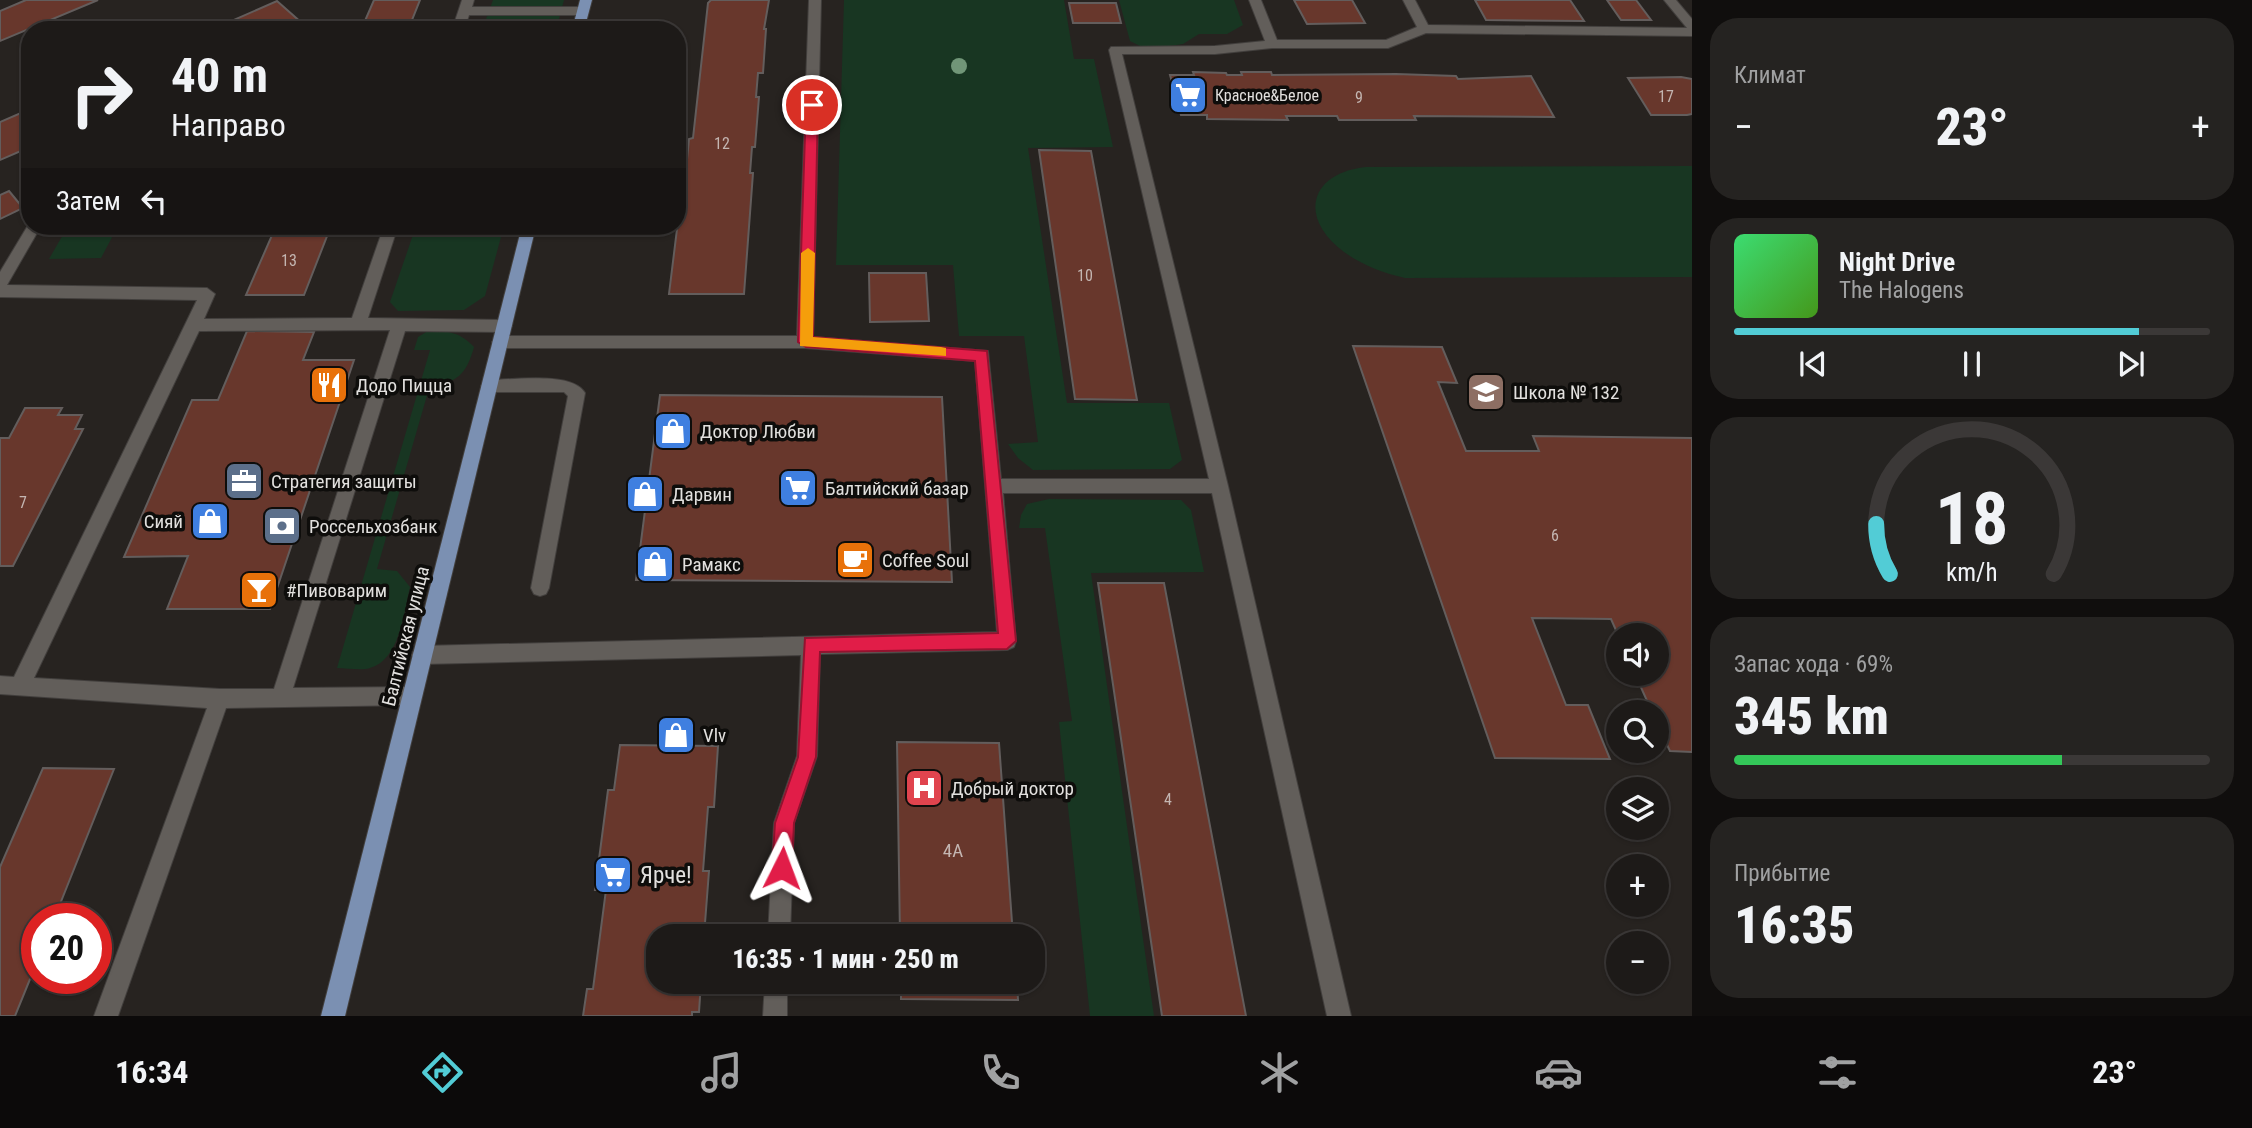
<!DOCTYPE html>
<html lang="ru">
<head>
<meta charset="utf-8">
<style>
	:root { --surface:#1d1a18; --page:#252321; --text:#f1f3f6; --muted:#a0a1a2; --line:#3b3837; --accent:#52ccd6 }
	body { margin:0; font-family:"Roboto Condensed",sans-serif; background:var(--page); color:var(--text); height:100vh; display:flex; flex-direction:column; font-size:26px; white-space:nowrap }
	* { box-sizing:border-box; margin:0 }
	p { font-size:23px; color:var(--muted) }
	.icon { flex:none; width:38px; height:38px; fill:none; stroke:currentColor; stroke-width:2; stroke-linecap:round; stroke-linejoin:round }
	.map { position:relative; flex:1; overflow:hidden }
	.drawer { display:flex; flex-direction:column; gap:18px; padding:18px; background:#100e0d; width:560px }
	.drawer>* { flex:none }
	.banner { position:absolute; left:21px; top:21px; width:665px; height:214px; border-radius:28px; box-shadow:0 2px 5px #0004,0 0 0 2px var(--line); background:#1d1a18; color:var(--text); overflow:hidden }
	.tools { position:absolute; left:1606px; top:623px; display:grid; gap:14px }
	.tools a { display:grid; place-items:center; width:63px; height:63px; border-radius:50%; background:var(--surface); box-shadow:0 2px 5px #0004,0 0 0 2px var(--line); font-size:35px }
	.speed { position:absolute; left:21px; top:903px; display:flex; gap:14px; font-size:35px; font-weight:700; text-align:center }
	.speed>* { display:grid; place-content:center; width:91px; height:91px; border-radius:50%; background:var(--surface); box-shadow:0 2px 5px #0004,0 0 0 2px var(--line); line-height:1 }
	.speed .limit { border:10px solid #d22; background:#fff; color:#111 }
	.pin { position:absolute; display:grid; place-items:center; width:60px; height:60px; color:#fff; margin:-30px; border:4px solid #fff; border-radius:50%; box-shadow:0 2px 7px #0007 }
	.me { position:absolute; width:77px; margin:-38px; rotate:3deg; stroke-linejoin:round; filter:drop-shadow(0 0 5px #0008) }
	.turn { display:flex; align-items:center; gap:24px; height:147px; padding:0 35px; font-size:32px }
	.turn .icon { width:91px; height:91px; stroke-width:2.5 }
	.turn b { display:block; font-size:49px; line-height:60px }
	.then { display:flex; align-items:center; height:66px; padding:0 35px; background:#0003; gap:14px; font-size:26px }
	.big { font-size:52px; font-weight:800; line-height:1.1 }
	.drawer .tile { flex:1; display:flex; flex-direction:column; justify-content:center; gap:10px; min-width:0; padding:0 24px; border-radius:28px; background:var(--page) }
	.drawer .dial { align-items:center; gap:0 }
	.dial svg { height:182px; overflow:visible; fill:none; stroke:var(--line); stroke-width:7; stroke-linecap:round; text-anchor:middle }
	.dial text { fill:var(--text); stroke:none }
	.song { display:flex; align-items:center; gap:21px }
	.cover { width:84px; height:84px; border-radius:10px; background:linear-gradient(135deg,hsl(140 70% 55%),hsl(100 70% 35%)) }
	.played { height:7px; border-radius:4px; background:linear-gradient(90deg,var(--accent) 85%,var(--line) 85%) }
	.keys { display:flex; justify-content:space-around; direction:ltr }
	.heat { display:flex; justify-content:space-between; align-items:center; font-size:38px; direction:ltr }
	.charge { height:10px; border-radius:5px; background:linear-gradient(90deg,#34c759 69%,var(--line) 0) }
	.trip { position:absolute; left:646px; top:924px; width:399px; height:70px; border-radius:28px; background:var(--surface); box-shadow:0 2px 5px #0004,0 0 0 2px var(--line); font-weight:800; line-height:70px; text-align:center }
	.tabs { display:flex; height:112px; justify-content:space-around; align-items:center; background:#0c0a0a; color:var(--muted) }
	.tabs .icon { width:49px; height:49px }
	.tabs .on { color:var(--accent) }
	.tabs b { font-size:32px; color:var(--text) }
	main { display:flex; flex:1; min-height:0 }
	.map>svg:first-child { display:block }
	.green { fill:#183622 }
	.building { fill:#68372c; stroke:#635d5c; stroke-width:2 }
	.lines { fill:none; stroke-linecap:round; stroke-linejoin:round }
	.minor-casing { stroke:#423f3d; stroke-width:2 }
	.major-casing { stroke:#423f3d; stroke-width:2 }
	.minor { fill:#625e5a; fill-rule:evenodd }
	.major { fill:#7b90b2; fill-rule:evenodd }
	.tree { fill:#719678 }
	.route { fill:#e11d48; stroke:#92132f; stroke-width:2 }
	.slow { fill:#f59e0b }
	.labels { text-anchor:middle; stroke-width:7; stroke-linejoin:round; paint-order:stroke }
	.far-poi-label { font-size:16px; fill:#e2e0de; stroke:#0e0d0b; text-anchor:start }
	.number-label { font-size:16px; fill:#c4b6b2 }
	.poi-label { font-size:19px; fill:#e2e0de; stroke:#0e0d0b; text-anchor:start }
	.street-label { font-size:19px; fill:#e2e0de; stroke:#0e0d0b }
	.near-number-label { font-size:19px; fill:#c4b6b2 }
	.near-poi-label { font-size:23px; fill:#e2e0de; stroke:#0e0d0b; text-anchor:start }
</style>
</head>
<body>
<main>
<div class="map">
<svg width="1692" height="1016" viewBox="0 0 1692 1016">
	<rect width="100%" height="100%" fill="#272320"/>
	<g class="green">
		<path d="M493,0H564L556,30H482Z"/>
		<path d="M844,0H1064L1074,59H1094L1113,147L1028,148L1067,403H1169L1182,460L1170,469L1033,470L1018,458L1008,444L1038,442L1024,336H959L953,265H836Z"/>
		<path d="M1119,0H1234L1243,25L1227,34H1199L1183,44L1170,46H1140L1130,41Z"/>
		<path d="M1692,166V277L1405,278C1383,273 1362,265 1344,252C1298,218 1309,173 1366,167Z"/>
		<path d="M68,226H118L101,258L49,259Z"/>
		<path d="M416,226H504L485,296L464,310L398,311L390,302Z"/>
		<path d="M428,331C449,331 460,332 474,347C467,373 457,384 430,385L377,569L397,571L410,587C404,611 400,660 370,668C361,671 347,668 337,668L430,350H414L418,337Z"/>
		<path d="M1049,499L1181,500L1191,510L1204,572L1091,573L1154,1016H1090L1059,722L1072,721L1045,528H1019L1021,515L1027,504Z"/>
	</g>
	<g class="building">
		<path d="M26,0H98L0,41V11Z"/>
		<path d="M374,0H420L408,30H361Z"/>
		<path d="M711,0H769L764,29H766L763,73H758L756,97H759L755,147H752L750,173H753L744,294H669L678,221H681L689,139L693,138L708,3Z"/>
		<path d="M1294,0H1352L1365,23L1307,24Z"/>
		<path d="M1475,0H1570L1584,21L1486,20Z"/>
		<path d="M1607,0H1636L1651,20H1621Z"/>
		<path d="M277,1L303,24L289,30H211Z"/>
		<path d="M1069,3H1116L1121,23H1073Z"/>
		<path d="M1193,72L1226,73L1227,75H1242L1241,72H1271L1272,75L1396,74L1456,76L1458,79L1531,76L1554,117L1414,116L1416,120H1339L1337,116H1286L1288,120L1207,119V115H1181L1170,75H1194Z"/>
		<path d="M1681,77L1692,79V114L1687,115H1651L1628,78Z"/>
		<path d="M30,109V147L0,160V122Z"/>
		<path d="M1039,150L1091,151L1137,400L1075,399Z"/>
		<path d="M9,191L23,208L0,219V195Z"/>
		<path d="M276,226H331L304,295H246Z"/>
		<path d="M869,273H926L929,321L870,322Z"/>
		<path d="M247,331L314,332L303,360H354L270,609H167L188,556L124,557L192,400H218Z"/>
		<path d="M1353,346L1442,347L1457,383L1438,382L1466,451H1539L1533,436L1692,438V752L1670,751L1657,724V712H1652L1635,674H1657V635L1619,637L1611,619L1532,618L1566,705H1588L1610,759L1495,758Z"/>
		<path d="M660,395L942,397L952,582L636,580Z"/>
		<path d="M25,408H62L58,415H82L75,429H83L13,566H0V438H9Z"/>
		<path d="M1098,583H1164L1246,1016H1162Z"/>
		<path d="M897,742L999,743L1013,936H900Z"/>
		<path d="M620,745L718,746L714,807H708L703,871H709L704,936H658V982H701L699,1012H692V1016H583L587,989H593L606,890H595L608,790H614Z"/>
		<path d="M43,768L114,769L54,919H37V962L15,1016H0V867Z"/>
		<path d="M901,982H1017L1018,1000L901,999Z"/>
	</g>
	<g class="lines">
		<defs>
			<g id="minor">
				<path d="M462,0H474L472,7H583L589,11L583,15H469L464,30H452Z"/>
				<path d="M809,0H821L813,337L988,351L1001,479H1209L1109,50L1111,47L1215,46L1265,41L1249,0H1261L1277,40H1386L1417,27L1403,0H1415L1428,25L1687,28L1664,0H1676L1692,19V36L1426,33L1388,48H1272L1215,54H1122L1228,486L1351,1016H1327L1212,493H1003L1016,641L1014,647L1007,650L820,654L817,756L794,823L790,936H768L774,823L797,756L801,655L422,664L415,661L412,655L415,649L422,646L997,632L975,361L805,348H500L492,342L500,336H797Z"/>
				<path d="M30,222V226H41L7,285L207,288L215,294L204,319L352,318L384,226H398L368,318L504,320L512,326L504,332L405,331L293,688L412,687L419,689L422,696L419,703L412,705L226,708L118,1016H94L207,708L0,694V676L14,677L197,300L0,297V272ZM390,330L274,689H220L34,678L199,331Z"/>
				<path d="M489,380C512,380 573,371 585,393L549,588L546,594L540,596L534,594L531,588L568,396L564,392H489L481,386Z"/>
				<path d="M765,982H787V1016H763Z"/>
			</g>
			<g id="major">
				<path d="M580,0H592L584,30H572Z"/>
				<path d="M522,226H536L345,1016H321Z"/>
			</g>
		</defs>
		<use href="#minor" class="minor-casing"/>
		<use href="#major" class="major-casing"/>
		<use href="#minor" class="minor"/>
		<use href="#major" class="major"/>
	</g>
	<circle class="tree" cx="959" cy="66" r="8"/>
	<path class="route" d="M812,101L818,105L813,337L987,351L1016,641L1007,649L820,652L816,757L794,823L792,868L789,875L782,878L775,875L772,868L775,823L798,757L805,638L998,633L975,361L806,347L798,342L806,105Z"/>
	<path class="slow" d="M808,248L815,253L813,337L941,347L946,348V356L800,346L801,253Z"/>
	<defs>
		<symbol id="supermarket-square" viewBox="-11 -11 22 22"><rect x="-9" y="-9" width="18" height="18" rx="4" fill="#3f7fe0" stroke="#0e0d0b"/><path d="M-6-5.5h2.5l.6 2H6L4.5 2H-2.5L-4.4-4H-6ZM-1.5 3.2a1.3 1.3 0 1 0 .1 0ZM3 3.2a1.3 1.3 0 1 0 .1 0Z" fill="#fff"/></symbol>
		<symbol id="restaurant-square" viewBox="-11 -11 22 22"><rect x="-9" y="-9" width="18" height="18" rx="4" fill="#e8710a" stroke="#0e0d0b"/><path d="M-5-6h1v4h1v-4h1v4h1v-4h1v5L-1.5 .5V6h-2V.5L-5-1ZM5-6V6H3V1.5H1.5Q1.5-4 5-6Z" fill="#fff"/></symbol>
		<symbol id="school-square" viewBox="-11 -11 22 22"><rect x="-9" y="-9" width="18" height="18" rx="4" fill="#8d6e63" stroke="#0e0d0b"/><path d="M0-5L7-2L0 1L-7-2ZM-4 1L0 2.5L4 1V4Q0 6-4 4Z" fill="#fff"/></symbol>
		<symbol id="shop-square" viewBox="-11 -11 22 22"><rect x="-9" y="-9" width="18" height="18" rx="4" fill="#3f7fe0" stroke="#0e0d0b"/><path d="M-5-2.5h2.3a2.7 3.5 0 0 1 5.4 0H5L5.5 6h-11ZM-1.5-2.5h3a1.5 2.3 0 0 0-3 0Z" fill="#fff"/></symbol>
		<symbol id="office-square" viewBox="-11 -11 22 22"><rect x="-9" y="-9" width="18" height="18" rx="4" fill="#5c6f8a" stroke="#0e0d0b"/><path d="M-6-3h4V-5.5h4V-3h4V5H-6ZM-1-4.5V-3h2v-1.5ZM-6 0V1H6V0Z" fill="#fff"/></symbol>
		<symbol id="bank-square" viewBox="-11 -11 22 22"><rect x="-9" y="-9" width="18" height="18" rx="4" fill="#5c6f8a" stroke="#0e0d0b"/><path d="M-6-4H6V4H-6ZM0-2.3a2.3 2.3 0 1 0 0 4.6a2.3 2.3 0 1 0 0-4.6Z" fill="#fff"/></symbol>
		<symbol id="cafe-square" viewBox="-11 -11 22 22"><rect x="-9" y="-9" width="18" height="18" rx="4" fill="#e8710a" stroke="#0e0d0b"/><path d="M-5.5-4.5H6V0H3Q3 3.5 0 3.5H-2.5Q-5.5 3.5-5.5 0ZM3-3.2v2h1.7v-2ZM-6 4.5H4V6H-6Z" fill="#fff"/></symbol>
		<symbol id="bar-square" viewBox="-11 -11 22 22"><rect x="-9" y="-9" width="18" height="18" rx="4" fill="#e8710a" stroke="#0e0d0b"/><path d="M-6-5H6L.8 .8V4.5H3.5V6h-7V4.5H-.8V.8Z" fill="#fff"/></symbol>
		<symbol id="hospital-square" viewBox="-11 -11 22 22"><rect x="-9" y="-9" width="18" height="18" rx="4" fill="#e0444e" stroke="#0e0d0b"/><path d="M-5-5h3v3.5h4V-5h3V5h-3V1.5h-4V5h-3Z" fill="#fff"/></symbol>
	</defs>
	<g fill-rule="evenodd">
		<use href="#supermarket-square" x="1166" y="73" width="44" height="44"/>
		<use href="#restaurant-square" x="307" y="363" width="44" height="44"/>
		<use href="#school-square" x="1464" y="370" width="44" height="44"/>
		<use href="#shop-square" x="651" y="409" width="44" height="44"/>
		<use href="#office-square" x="222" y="459" width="44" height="44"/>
		<use href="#supermarket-square" x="776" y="466" width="44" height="44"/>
		<use href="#shop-square" x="623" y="472" width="44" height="44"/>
		<use href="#shop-square" x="188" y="499" width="44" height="44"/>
		<use href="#bank-square" x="260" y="504" width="44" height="44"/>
		<use href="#cafe-square" x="833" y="538" width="44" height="44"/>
		<use href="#shop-square" x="633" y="542" width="44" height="44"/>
		<use href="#bar-square" x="237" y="568" width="44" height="44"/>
		<use href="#shop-square" x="654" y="713" width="44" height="44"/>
		<use href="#hospital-square" x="902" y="766" width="44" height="44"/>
		<use href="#supermarket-square" x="591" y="853" width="44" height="44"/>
	</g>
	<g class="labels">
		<g class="far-poi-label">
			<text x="1215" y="101">Красное&amp;Белое</text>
		</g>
		<g class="number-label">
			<text x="1666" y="102">17</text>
			<text x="1359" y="103">9</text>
			<text x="722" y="149">12</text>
			<text x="289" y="266">13</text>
			<text x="1085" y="281">10</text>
			<text x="23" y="508">7</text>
			<text x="1555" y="541">6</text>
			<text x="1168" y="805">4</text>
		</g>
		<g class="poi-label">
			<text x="356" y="392">Додо Пицца</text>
			<text x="1513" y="399">Школа № 132</text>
			<text x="700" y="438">Доктор Любви</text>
			<text x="271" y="488">Стратегия защиты</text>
			<text x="825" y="495">Балтийский базар</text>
			<text x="672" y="501">Дарвин</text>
			<text x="183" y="528" text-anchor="end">Сияй</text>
			<text x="309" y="533">Россельхозбанк</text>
			<text x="882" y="567">Coffee Soul</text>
			<text x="682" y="571">Рамакс</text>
			<text x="286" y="597">#Пивоварим</text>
			<text x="703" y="742">Vlv</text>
			<text x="951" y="795">Добрый доктор</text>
		</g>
		<g class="street-label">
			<text transform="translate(405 636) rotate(-76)" y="7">Балтийская улица</text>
		</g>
		<g class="near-number-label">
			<text x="953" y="857">4А</text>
		</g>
		<g class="near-poi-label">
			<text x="640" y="883">Ярче!</text>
		</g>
	</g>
</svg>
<div class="tools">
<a><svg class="icon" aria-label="sound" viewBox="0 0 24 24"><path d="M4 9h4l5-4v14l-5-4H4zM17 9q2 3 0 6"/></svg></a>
<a><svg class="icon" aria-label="search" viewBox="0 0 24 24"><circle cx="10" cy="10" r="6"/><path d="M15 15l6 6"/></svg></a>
<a><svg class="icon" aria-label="layers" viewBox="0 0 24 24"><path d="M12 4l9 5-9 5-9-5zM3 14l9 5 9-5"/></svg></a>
<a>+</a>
<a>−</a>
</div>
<div class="speed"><div class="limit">20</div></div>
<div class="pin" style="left:812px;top:105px;background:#d93025"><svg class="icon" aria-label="arrive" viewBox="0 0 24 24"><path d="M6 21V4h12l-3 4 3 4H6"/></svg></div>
<svg class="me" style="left:782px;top:868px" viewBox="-20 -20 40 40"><path d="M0-17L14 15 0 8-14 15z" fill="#e11d48" stroke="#fff" stroke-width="4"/></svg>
<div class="trip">16:35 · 1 мин · 250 m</div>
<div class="banner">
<div class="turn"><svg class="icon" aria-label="right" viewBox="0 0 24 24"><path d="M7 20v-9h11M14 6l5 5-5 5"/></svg><div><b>40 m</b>Направо</div></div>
<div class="then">Затем<svg class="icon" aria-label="left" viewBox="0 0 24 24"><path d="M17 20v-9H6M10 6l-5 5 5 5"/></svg></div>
</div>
</div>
<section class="drawer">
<div class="tile"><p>Климат</p>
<div class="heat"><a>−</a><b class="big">23°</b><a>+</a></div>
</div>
<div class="tile">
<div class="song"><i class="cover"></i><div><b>Night Drive</b><p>The Halogens</p></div></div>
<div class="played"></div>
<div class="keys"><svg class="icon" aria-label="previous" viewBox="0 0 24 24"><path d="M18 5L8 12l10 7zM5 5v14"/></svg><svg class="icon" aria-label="pause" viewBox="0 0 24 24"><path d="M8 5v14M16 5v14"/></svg><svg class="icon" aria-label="next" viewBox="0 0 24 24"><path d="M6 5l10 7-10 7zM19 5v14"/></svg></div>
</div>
<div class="tile dial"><svg viewBox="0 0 100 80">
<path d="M14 69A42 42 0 1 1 86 69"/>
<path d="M14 69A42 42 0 0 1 8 47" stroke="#52ccd6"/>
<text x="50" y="56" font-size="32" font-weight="700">18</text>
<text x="50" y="72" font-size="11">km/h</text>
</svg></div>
<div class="tile"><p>Запас хода · 69%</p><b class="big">345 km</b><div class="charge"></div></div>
<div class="tile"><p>Прибытие</p><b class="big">16:35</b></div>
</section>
</main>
<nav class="tabs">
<b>16:34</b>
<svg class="icon on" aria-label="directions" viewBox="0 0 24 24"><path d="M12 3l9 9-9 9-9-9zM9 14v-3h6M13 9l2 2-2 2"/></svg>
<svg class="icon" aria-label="music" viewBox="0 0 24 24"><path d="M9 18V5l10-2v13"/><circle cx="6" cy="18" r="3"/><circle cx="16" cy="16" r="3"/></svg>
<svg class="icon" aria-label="phone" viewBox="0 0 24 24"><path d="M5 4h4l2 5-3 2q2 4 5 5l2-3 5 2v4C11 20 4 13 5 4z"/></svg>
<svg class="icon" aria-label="climate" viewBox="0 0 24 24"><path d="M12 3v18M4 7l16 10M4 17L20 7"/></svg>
<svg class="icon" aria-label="car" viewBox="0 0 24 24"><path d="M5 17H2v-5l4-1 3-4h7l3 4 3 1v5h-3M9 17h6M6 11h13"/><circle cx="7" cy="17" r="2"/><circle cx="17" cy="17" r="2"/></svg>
<svg class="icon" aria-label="filters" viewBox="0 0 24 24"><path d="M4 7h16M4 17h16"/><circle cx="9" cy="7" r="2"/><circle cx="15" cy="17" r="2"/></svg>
<b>23°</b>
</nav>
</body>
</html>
